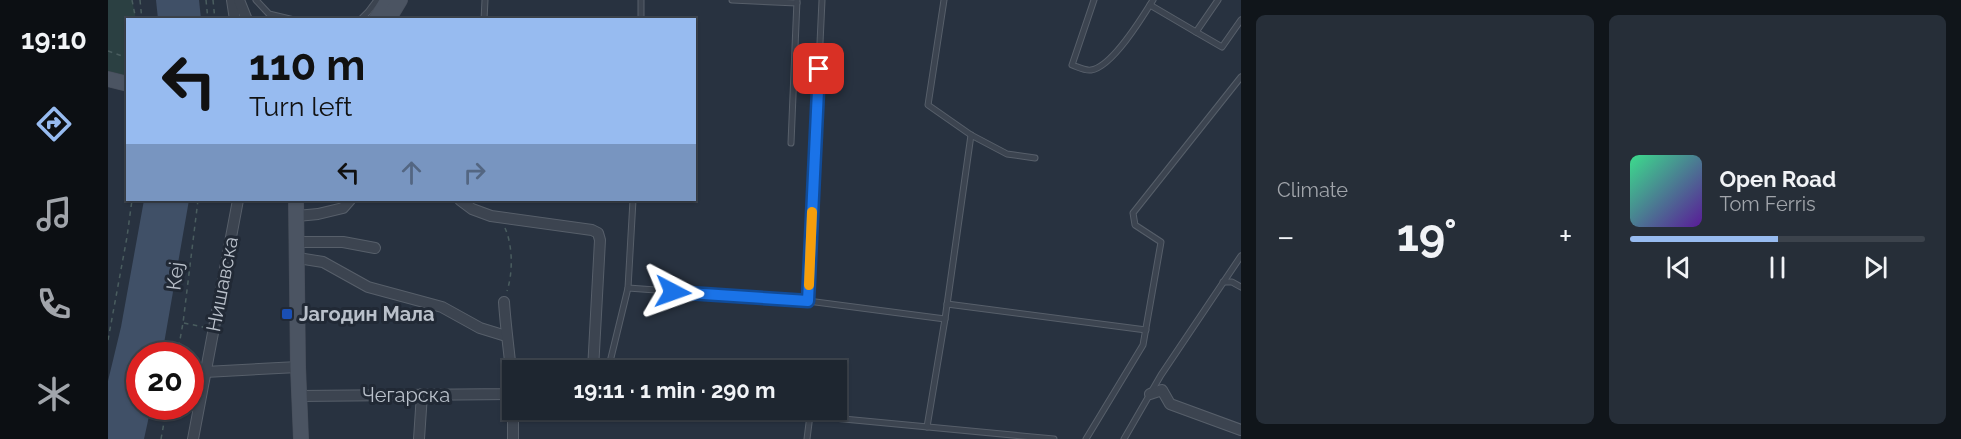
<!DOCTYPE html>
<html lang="en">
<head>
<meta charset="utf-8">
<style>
	:root { --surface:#1e2630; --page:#262e38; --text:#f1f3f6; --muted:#a1a5ab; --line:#3c434c; --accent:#97bbf0 }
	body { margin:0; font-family:Raleway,sans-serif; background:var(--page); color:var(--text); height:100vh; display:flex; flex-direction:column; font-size:22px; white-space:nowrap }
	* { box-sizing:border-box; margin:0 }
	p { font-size:20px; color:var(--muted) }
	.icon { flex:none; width:33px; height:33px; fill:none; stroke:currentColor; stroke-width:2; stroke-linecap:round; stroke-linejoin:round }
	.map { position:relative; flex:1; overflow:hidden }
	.panel { display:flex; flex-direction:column; gap:15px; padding:15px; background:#10151a; width:720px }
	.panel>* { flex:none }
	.top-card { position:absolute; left:18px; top:18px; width:570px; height:183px; border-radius:0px; box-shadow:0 2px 4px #0004,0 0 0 2px var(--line); background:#97bbf0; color:#111; overflow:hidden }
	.speed { position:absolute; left:18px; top:342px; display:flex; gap:12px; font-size:30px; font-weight:700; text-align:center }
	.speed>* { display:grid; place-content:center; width:78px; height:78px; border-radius:50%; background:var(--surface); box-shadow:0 2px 4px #0004,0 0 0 2px var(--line); line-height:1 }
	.speed .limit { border:9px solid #d22; background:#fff; color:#111 }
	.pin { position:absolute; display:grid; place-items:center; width:51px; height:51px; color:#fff; margin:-26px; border-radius:12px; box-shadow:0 3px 9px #0006 }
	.me { position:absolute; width:66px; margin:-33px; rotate:94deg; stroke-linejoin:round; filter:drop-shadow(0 0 4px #0008) }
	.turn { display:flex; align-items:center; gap:21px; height:126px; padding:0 24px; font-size:27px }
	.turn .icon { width:78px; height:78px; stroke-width:2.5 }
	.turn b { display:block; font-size:42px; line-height:51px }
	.lanes { display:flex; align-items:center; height:57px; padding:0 24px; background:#0003; justify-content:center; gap:30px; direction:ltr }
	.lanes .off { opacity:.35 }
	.big { font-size:45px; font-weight:700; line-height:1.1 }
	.panel .widget { flex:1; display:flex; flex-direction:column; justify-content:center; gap:9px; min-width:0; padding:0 21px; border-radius:9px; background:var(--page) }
	.song { display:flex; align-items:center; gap:18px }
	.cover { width:72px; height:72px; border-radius:9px; background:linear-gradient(135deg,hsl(150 70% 55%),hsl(270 70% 35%)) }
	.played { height:6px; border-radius:3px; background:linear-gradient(90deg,var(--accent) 50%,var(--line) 50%) }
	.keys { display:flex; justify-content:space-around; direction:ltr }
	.heat { display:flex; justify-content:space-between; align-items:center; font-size:33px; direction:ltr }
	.panel .tiles { flex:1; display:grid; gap:15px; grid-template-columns:repeat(2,1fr) }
	.trip { position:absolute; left:394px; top:360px; width:345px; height:60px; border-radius:0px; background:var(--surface); box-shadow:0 2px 4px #0004,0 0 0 2px var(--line); font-weight:700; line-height:60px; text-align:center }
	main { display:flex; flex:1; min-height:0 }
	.menu { display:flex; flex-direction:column; width:108px; justify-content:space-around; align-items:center; background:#0c0f13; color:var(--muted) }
	.menu .icon { width:42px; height:42px }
	.menu .active { color:var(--accent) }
	.menu b { font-size:27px; color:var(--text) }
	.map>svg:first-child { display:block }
	.green { fill:#2b4042 }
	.water { fill:#405067 }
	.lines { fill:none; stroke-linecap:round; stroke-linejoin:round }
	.lane-casing { stroke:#575f6a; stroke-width:7 }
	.street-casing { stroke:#575f6a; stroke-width:12 }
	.secondary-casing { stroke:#464d59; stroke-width:16 }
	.path { stroke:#4a5d5f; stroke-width:1.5; stroke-dasharray:4.5 4.5; stroke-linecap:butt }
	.lane { stroke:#3c4450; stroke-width:5 }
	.street { stroke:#3c4450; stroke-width:10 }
	.secondary { stroke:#4b5462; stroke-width:15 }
	.route-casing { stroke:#114b97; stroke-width:15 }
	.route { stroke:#1a73e8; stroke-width:10 }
	.slow { stroke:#f59e0b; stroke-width:10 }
	.transit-dot { fill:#1a4fb4; stroke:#212935; stroke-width:2 }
	.labels { text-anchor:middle; stroke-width:6; stroke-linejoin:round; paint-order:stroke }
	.street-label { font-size:20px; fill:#b9c0ca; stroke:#212935 }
	.poi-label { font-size:20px; font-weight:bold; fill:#b9c0ca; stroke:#212935; text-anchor:start }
</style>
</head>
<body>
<main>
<nav class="menu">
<b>19:10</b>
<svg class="icon active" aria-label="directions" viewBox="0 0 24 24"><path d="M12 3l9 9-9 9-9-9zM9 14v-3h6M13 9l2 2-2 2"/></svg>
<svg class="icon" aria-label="music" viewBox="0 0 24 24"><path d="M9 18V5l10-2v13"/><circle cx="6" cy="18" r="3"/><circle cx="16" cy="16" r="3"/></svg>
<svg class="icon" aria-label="phone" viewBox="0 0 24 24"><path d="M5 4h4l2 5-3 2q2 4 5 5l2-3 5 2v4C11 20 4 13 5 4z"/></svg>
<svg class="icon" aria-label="climate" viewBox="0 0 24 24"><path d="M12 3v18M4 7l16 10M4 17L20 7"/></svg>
</nav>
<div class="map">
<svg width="1133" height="439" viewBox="0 0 1133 439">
	<rect width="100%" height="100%" fill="#283240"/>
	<path class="green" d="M0,0H24L28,19L20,20L19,76L0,71Z"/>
	<g class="water">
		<path d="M48,0H91L93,19H50Z"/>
		<path d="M36,200H81L54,355L32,356V406L43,407L36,439H0V381L13,327Z"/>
	</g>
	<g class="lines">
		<defs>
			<g id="lane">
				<path d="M148,0L161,14L186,20"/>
				<path d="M624,0L689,3"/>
				<path d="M836,0L820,105L863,135L899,154L927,158"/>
				<path d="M986,0L964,65C970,67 977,71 983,70C1004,67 1034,18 1045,0"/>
				<path d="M1042,5L1088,32L1110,0"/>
				<path d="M252,20L260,12L269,0"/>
				<path d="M376,20L377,0"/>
				<path d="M533,20V0"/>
				<path d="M1088,32L1114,47L1133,20"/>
				<path d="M683,143L689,0"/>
				<path d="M1115,282H1124L1133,287"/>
				<path d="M520,288L525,200"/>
				<path d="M700,301L837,319"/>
				<path d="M839,304L1038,330"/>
				<path d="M500,370L520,288L700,301L714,0"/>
				<path d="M640,410L946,439"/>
				<path d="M819,427L837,319L863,135"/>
				<path d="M699,439L702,415"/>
				<path d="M978,439L1035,345L1053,242L1027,225L1025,213L1133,77"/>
				<path d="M1016,439L1053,375L1133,256"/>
			</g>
			<g id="street">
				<path d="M124,0L127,20"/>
				<path d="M131,0L139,20"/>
				<path d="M352,200L364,209L383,216L484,230L490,233L492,240L485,370"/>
				<path d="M189,216L210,214L235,208L242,200"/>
				<path d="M189,242H235L267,248"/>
				<path d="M190,258L215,262L260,287L334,307L372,328L398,336"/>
				<path d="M97,372L190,367"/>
				<path d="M1042,394L1054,390L1062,404L1133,430"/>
				<path d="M191,396L405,394C403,363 398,333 396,302"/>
				<path d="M405,410V439"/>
				<path d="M85,439L130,200"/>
				<path d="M311,439L314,394"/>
			</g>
			<g id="secondary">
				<path d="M268,20L280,0"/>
				<path d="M280,20L292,0"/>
				<path d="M0,79L20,84"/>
				<path d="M188,200L190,367L193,439"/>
			</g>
		</defs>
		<use href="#lane" class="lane-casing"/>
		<use href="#street" class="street-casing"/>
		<use href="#secondary" class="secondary-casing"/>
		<g class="path">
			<path d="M24,0L28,20"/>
			<path d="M32,0L34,20"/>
			<path d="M98,0L100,20"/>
			<path d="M105,0L107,20"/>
			<path d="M0,51L20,58"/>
			<path d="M397,228C405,246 405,273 399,291"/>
			<path d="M76,323L95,327"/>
			<path d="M0,340L19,237L24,200"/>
			<path d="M69,356L75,323L90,200"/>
			<path d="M53,439L59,406"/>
		</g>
		<use href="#lane" class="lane"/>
		<use href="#street" class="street"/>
		<use href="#secondary" class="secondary"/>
	</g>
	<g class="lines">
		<defs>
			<path id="route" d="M565,292L700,301L711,69"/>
		</defs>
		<use href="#route" class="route-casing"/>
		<use href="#route" class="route"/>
		<path class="slow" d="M701,285L704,212"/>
	</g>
	<rect class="transit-dot" x="173" y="308" width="12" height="12" rx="3"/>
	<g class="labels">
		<g class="street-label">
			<text transform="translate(67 276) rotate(-83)" y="7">Кеј</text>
			<text transform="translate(114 284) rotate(-79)" y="7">Нишавска</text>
			<text x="298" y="402">Чегарска</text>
		</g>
		<g class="poi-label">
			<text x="191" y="321">Јагодин Мала</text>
		</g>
	</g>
</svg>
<div class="speed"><div class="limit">20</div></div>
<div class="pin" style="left:711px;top:69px;background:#d93025"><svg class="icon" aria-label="arrive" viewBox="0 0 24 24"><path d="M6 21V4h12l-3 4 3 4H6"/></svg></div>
<svg class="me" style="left:565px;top:292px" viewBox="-20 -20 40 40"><path d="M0-17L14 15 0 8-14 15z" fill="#1a73e8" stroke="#fff" stroke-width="4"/></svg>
<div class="trip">19:11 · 1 min · 290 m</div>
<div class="top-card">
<div class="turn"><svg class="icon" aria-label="left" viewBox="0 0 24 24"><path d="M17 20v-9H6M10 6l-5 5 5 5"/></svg><div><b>110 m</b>Turn left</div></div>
<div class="lanes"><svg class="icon" aria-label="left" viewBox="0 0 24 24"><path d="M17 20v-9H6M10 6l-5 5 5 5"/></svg><svg class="icon off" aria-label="ahead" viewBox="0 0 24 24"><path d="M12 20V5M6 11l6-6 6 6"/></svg><svg class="icon off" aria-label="right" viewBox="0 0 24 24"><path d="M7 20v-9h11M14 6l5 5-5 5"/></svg></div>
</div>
</div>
<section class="panel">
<div class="tiles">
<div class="widget"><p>Climate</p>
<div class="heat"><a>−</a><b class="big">19°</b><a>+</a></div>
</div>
<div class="widget">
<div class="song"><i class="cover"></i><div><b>Open Road</b><p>Tom Ferris</p></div></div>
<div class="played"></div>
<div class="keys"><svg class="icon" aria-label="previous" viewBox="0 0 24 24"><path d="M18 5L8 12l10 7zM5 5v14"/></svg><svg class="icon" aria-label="pause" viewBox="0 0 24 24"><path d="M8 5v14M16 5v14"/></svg><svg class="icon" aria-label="next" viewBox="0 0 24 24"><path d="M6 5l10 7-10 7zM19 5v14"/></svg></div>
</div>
</div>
</section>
</main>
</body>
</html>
